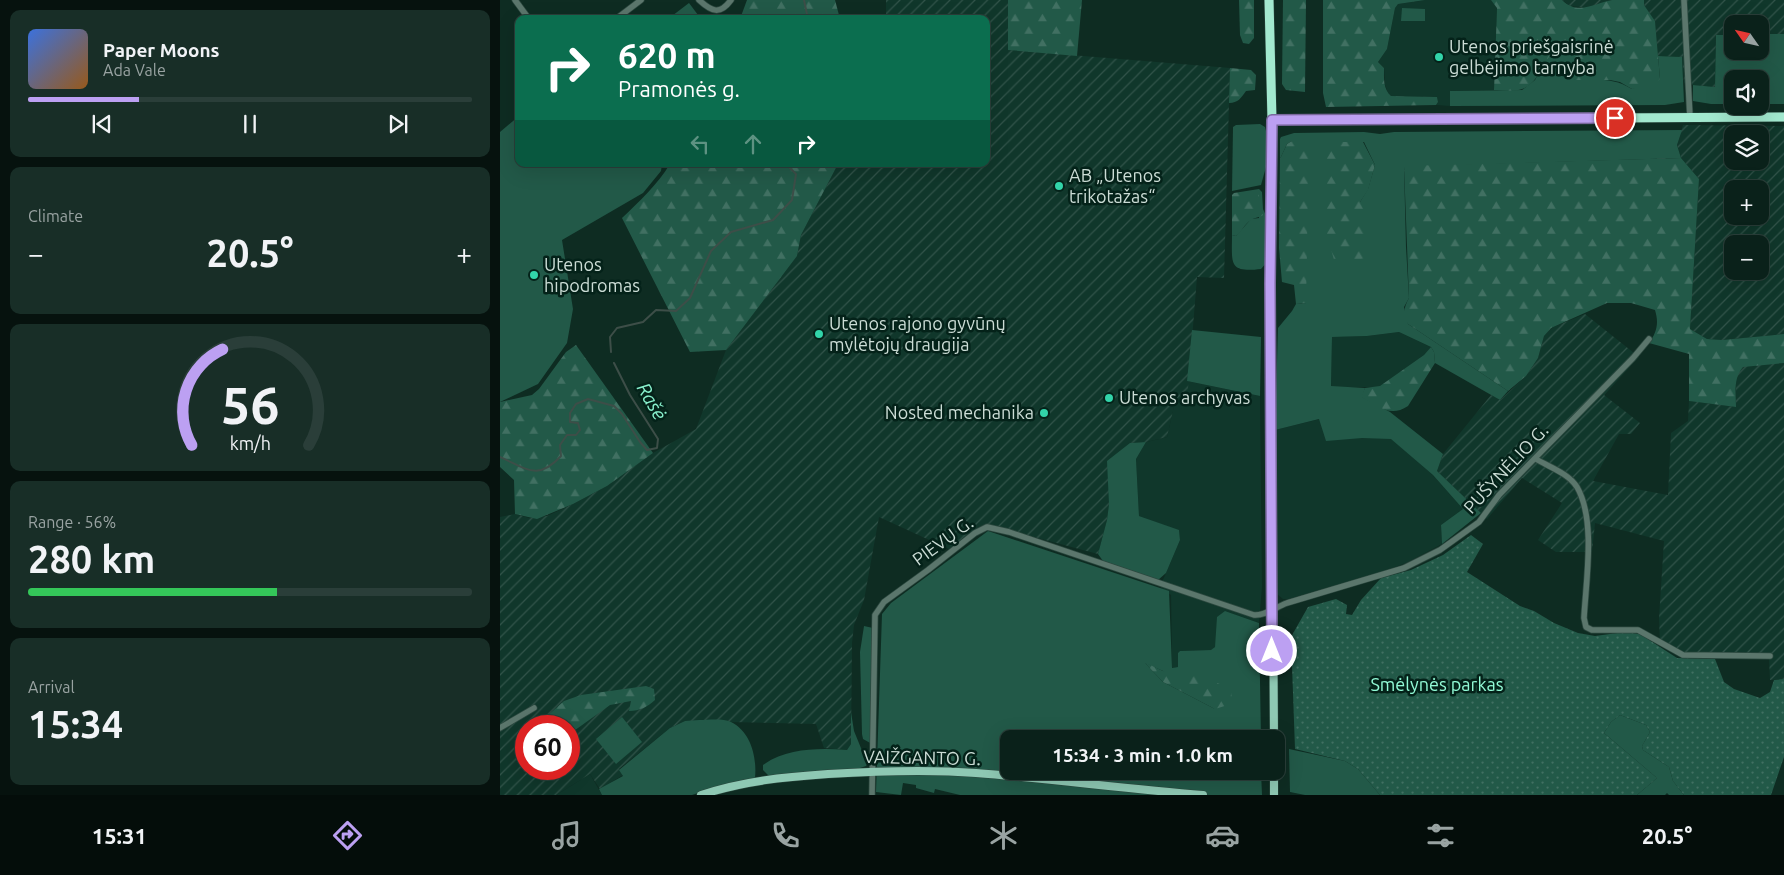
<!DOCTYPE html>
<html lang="en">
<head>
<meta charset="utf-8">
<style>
	:root { --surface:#0a211a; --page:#182e27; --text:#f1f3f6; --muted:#99a3a2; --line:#2a3e39; --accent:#bca0f2 }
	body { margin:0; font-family:Ubuntu,sans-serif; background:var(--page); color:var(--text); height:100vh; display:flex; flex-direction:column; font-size:19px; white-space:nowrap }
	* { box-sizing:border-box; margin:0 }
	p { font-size:16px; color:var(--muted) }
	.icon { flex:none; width:28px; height:28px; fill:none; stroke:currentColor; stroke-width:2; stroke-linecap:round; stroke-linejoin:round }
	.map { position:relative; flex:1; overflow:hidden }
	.side { display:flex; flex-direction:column; gap:10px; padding:10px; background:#06120e; width:500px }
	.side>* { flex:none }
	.top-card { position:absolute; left:15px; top:15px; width:475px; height:152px; border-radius:10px; box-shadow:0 5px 20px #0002,0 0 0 1px var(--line); background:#0b6e4f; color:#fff; overflow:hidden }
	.needle { width:32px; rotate:304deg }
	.buttons { position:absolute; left:1224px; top:15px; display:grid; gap:10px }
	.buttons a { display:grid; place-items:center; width:45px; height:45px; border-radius:10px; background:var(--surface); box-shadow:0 5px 20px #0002,0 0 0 1px var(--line); font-size:25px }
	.speed { position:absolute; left:15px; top:715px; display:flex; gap:10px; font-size:25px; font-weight:700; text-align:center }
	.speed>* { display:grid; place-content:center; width:65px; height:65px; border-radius:50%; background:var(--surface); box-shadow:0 5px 20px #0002,0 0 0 1px var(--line); line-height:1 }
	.speed .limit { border:8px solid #d22; background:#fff; color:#111 }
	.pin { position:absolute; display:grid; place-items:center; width:42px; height:42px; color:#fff; margin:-21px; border:2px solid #fff; border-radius:50%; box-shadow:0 1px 5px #0007 }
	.me { position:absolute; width:55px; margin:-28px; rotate:0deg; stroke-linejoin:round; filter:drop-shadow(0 0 4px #0008) }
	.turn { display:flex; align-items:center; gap:18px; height:105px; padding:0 20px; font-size:22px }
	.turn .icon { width:65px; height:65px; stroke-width:2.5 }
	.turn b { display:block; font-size:35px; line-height:42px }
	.lanes { display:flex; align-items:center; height:48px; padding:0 20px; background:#0003; justify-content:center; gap:25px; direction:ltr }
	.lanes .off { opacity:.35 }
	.big { font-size:38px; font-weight:700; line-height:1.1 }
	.side .card { flex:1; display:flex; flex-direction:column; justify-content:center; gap:8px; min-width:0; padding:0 18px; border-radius:10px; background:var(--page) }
	.side .dial { align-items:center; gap:0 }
	.dial svg { height:130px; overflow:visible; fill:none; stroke:var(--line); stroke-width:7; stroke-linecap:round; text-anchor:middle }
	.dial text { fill:var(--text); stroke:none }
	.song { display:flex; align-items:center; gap:15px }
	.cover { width:60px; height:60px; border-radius:8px; background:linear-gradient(135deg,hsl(220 70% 55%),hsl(30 70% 35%)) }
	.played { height:5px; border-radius:2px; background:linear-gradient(90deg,var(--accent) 25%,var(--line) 25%) }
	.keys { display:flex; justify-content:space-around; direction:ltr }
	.heat { display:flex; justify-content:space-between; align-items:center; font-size:28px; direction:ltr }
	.charge { height:8px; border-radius:4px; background:linear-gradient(90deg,#34c759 56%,var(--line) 0) }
	.trip { position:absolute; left:500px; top:730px; width:285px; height:50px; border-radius:10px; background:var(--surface); box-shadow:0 5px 20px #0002,0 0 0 1px var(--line); font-weight:700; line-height:50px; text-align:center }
	.dock { display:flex; height:80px; justify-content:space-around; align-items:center; background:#040d0a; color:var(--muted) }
	.dock .icon { width:35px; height:35px }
	.dock .selected { color:var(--accent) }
	.dock b { font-size:22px; color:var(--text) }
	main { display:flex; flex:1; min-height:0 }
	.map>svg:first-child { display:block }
	.built { fill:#10372b }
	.industrial { fill:url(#industrial-furrows); fill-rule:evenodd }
	.grass { fill:#225948; fill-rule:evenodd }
	.forest { fill:url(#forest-firs) }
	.park { fill:url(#park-dots) }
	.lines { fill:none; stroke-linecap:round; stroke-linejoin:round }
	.stream { stroke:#3d4e48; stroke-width:2 }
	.minor-casing { stroke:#2c483f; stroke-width:7 }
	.major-casing { stroke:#2c483f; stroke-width:9 }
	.highway-casing { stroke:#2c483f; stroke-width:10 }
	.minor { stroke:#5b766c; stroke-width:5.5 }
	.major { stroke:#8ec8b3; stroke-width:8 }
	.highway { stroke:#a2e9cf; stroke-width:9 }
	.route-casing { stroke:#7a689d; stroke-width:12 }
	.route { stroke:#bca0f2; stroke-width:9 }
	.poi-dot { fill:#32d4a9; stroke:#042219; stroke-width:2 }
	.labels { text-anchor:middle; stroke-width:5; stroke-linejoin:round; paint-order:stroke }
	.poi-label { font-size:18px; fill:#cbdcd5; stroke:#042219; text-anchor:start }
	.street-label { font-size:18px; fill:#cbdcd5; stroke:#042219 }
	.park-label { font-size:18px; fill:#92fad6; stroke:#042219 }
	.water-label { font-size:19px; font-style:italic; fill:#89f1ce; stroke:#042219 }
</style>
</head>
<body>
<main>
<section class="side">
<div class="card">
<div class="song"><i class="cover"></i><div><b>Paper Moons</b><p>Ada Vale</p></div></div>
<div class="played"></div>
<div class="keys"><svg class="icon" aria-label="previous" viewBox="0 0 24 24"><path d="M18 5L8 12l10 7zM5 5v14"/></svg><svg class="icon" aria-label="pause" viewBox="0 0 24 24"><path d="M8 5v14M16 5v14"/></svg><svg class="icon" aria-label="next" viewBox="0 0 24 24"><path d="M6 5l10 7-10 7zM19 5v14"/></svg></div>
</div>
<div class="card"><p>Climate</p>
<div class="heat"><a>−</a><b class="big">20.5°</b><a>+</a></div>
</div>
<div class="card dial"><svg viewBox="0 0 100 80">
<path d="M14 69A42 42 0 1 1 86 69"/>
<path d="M14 69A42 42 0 0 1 33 10" stroke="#bca0f2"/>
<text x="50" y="56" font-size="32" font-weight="700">56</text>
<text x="50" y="72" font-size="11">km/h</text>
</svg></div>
<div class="card"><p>Range · 56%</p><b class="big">280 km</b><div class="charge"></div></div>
<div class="card"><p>Arrival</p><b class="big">15:34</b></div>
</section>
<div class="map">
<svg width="1284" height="795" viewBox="0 0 1284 795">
	<defs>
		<pattern id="industrial-furrows" width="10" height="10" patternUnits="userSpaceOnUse" patternTransform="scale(1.25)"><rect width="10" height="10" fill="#10372b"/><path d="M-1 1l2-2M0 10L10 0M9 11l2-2" fill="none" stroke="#315349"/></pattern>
		<pattern id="forest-firs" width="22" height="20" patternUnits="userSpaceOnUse" patternTransform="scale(1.25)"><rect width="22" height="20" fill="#225948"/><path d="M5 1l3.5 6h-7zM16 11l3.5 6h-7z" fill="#417062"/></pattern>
		<pattern id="park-dots" width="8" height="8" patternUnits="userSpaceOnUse" patternTransform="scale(1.25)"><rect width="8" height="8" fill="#225948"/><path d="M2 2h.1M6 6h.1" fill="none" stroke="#417062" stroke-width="1.8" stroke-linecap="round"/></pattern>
	</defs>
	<rect width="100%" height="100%" fill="#0e2c22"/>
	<g class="built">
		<path d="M925,0H991L994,2L997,8L994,90L951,91L950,106L936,105L938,102L937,97L891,96L888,93L885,85L884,68L878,62L887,49L895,8L898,4Z"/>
		<path d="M899,332L931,347L924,355L880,387H831L832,337L867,336Z"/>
		<path d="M687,381L760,396L762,587L759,623L725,611L715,647L712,650L680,651L678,653V667L672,668L671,595L660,587L680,540L679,531L639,516L636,459L646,442L667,437L675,401H687Z"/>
		<path d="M820,419L863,438H891L933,475L963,509L941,525L942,544L908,562L891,569L789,599H783L777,594L775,430Z"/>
		<path d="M90,774L102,795H56Z"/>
	</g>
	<g class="industrial">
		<path d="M386,0H508L509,50L730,68L724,278L697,277L687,401L675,402L667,437L646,442L630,443L609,504L607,520L598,554L489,525L479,527L471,532L449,549L379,517L364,600L354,625L352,643L351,744L347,750L324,748L316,724L185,721L170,728L119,769L123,775L100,789L90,774L56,795H0V517L15,514L29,518L47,516L73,504L107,486L153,453L196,429L226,350L297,256L301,235L338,164H486V19H386ZM26,726H69V769H26Z"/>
		<path d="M1062,0H1112L1090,8L1070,6Z"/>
		<path d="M1144,0H1284V34H1260V24H1232V35H1216L1215,87L1193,85L1184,83L1182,57L1158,56L1155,21L1144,5Z"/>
		<path d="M1183,125L1284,126V334L1222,340L1207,339L1190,329L1199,179L1181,158L1177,145ZM1232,134H1260V161H1232ZM1232,189H1260V216H1232ZM1232,244H1260V271H1232Z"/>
		<path d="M1085,314L1139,357L1104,395L1140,423L1131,434H1119L1093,481L1168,495L1171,433L1188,421L1189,401L1236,407V377L1243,366L1284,363V679L1270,680L1269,659L1180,656L1160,645L1159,618L1164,541L1095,523L1092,552H1056L1038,540L1062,503L1022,478L987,519L937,471L943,454L991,395L1000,400L1026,376L1038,358L1044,336L1051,328Z"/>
	</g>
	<g class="grass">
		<path d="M902,8L925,9V21H901Z"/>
		<path d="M1260,34H1284V104H1260V79H1232V104H1211L1193,101V85L1215,87L1216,35H1232V51H1260Z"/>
		<path d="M1070,45L1073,47L1071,56L1075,80C1097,80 1113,77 1132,89L1160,79L1158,56L1182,57L1184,102L1165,105L950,106V91L1022,90L1035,80L1047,57L1060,46Z"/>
		<path d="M19,116V164H162L161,171L143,193L62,240L73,309L67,343L38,384L0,402V132Z"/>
		<path d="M760,124L765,127L766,131V167L761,185L732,191L733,127L736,125Z"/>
		<path d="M1182,130L1177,145L1181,158L904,167L906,247L909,298L904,307L908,324L1008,391L1000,400L935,363L934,352L931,347L899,332L867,336L832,337L831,386L865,388L862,397L890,412L943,454L937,471L981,513L942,544L941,525L963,509L933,475L891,439L862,438L826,441L819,419L775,430L778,328L792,311L796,304L806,303L792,141L787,144L780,159V139L781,137L794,133L864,132L880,134L894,132ZM826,142H864L875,165L868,189L860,202Z"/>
		<path d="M759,189L762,192L763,209L767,218V262L761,269C728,273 732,263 732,235L736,236L751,219L759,218Z"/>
		<path d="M692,330L761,337L760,396L687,381Z"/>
		<path d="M646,442L636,459L639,516L679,530L680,540L666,573L658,580L603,561L598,554L607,520L609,504L607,461L630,443Z"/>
		<path d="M488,531L669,591L672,668L678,667V653L680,651L711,650L715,647L717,617L725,611L759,623L761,739H509V771H761L762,795H460L435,789L434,793L416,788V785L403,783L401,795L376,792L382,614L391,603ZM645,663L663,671L715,709L663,682Z"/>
		<path d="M364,626L373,628L372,744L363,739L362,734L360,652Z"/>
		<path d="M351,712L354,731L363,753L371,757L366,766L360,768L269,776L263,770V765C287,748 319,748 347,750L351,744Z"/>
		<path d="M1120,715L1146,725L1150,732L1142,746L1143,750L1169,767L1173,781L1184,795H1169L1167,793L1165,795H1137L1157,778L1104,733L1111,722Z"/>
		<path d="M122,717L142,742L116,764L96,739Z"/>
		<path d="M199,720C208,720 223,718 231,722C251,732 257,757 255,778L229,783L192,795H102L99,789L123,776L119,770L170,728L185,721Z"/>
		<path d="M789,749L845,761L858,769L880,795H805L790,792Z"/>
	</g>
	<g class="forest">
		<path d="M247,0H335L340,19H240Z"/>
		<path d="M508,0H582L577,56L508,50Z"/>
		<path d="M739,0H754V38L749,44L743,43L740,35Z"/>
		<path d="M783,0H806L805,92L786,90L782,84Z"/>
		<path d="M823,0H925L898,4L895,8L887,49L878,62L884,68C884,78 883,89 891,96L937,97L938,102L936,105L826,107L823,93Z"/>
		<path d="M991,0H1062C1078,16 1095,3 1112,0C1122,0 1134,0 1144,0V5L1155,21L1160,79L1152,87L1132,89L1120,82L1110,80H1075L1068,72L1073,47L1070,45C1041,48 1045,81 1022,89C1015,92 1002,90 994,90L997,8Z"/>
		<path d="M189,3L201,19H168Z"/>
		<path d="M730,68L751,70L756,75L755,90L746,91C741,98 738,103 729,103Z"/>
		<path d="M792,141H809L806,303L796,304L794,285L782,282L779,248L780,159L787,144Z"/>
		<path d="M826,142H863L875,165L868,190L860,202L866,214L867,258L835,263L823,222L824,167Z"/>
		<path d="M1181,158L1199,179L1190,329L1207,339L1222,340L1284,334V363L1243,367C1233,379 1236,392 1236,407L1189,401V354L1149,343C1157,332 1159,323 1155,310L1131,303H1107L1051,328L1044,336L1038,358L1026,376L1008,391L908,324C902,315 904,307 909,298L904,166Z"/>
		<path d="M170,164H338L301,235L297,256L226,350L190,352L122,218C140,201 157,185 170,164Z"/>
		<path d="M759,189V200L763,215C759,218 755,217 751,220C744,224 742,232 736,236L732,235V195L734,193Z"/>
		<path d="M76,345L153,453L107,486L73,504L37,519L15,514L14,480L0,467V402L32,395L39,389L66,352Z"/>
		<path d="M931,347L934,352L935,363L908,406C890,418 878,406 861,397L865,388L880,386L924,355Z"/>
		<path d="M644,662L663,671L698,675L732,689L731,704L715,709L663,682Z"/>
		<path d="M146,686L154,689L155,700C147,707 140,711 129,711L131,701L110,705L71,733L69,732V726H36L64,701L81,695Z"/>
	</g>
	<path class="park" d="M971,535L983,544L967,572L1020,606L1034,611L1054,623L1078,633L1095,636L1125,632L1140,634L1177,658L1215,659L1224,682L1234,689L1260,698L1270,692L1274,680L1284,679V757L1271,795H1184L1173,781L1169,767L1143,750L1142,746L1150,732L1146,725L1120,715L1111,722L1104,733L1157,778L1137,795H880L858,769L845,761L795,749L791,637L808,607L836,599L847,605L846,614L852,615L861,600L881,578L911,570L943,555Z"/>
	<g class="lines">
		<g class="stream">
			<path d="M304,0L308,19"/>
			<path d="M111,352L110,337L117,328L143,322L156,310L176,311L190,298L211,251L231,232L273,220L292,200L296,174L286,164"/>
			<path d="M0,457C27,469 38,481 61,456L60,445L67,435H76L80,430L78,423L70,422V413L76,404L88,399L114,406L122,414L140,442L147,450L157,448L158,439L130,395L114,363"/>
		</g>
		<defs>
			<g id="minor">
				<path d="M15,0L29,19"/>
				<path d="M199,0C212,12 220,15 231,0"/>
				<path d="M1184,0L1190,118"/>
				<path d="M116,19L141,0"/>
				<path d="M1036,459C1049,467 1068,473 1077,487C1096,520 1086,580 1084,618L1086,627L1092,630H1138L1183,655L1270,656"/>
				<path d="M0,728L34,708"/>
				<path d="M372,795L375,615L384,602L428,570L475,533L487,527L509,532L754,615C765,616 776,607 787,603L904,568L940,550L979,522L999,495L1133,358L1149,339"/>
			</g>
			<g id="major">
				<path d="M772,120L771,284L774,739"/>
				<path d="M774,771V795"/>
				<path d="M201,795C243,781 284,777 328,774C377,771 427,769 476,773C552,779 627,789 703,795"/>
			</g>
			<path id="highway" d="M769,0L772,120L1284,117"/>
		</defs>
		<use href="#minor" class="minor-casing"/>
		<use href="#major" class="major-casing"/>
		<use href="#highway" class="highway-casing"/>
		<use href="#minor" class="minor"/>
		<use href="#major" class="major"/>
		<use href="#highway" class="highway"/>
	</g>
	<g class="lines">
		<defs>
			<path id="route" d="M772,651L770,284L772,120L1115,118"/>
		</defs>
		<use href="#route" class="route-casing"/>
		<use href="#route" class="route"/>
	</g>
	<g class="poi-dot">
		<circle cx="939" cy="57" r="5"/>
		<circle cx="559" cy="186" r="5"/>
		<circle cx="34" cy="275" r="5"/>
		<circle cx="319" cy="334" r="5"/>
		<circle cx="609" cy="398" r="5"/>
		<circle cx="544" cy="413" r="5"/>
	</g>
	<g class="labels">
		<g class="poi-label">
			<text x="949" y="53">Utenos priešgaisrinė<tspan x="949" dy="21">gelbėjimo tarnyba</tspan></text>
			<text x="569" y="182">AB „Utenos<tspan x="569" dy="21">trikotažas“</tspan></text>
			<text x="44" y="271">Utenos<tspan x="44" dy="21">hipodromas</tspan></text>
			<text x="329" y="330">Utenos rajono gyvūnų<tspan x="329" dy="21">mylėtojų draugija</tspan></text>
			<text x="619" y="404">Utenos archyvas</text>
			<text x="534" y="419" text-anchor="end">Nosted mechanika</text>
		</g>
		<g class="street-label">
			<text transform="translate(1006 469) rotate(-47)" y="6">PUŠYNĖLIO G.</text>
			<text transform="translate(443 541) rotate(-36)" y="6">PIEVŲ G.</text>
			<text transform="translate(422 758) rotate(1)" y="6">VAIŽGANTO G.</text>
		</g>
		<g class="park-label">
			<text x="937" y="691">Smėlynės parkas</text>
		</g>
		<g class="water-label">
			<text transform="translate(152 401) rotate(60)" y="7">Rašė</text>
		</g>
	</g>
</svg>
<div class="buttons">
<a><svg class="needle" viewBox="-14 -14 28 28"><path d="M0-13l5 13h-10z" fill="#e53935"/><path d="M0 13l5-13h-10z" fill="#99a3a2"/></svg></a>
<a><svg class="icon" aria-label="sound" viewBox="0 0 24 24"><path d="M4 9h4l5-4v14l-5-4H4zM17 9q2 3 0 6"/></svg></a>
<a><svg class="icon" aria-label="layers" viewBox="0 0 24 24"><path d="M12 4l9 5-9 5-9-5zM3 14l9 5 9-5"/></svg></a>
<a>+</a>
<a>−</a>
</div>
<div class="speed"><div class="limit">60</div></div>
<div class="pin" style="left:1115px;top:118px;background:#d93025"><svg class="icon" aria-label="arrive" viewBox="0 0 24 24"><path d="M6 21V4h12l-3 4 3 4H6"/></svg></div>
<svg class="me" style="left:772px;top:651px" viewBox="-20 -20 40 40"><circle r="17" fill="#bca0f2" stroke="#fff" stroke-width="3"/><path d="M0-11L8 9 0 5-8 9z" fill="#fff"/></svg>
<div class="trip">15:34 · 3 min · 1.0 km</div>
<div class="top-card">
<div class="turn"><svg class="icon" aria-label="right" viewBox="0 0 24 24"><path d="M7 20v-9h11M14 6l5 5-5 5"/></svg><div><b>620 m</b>Pramonės g.</div></div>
<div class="lanes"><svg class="icon off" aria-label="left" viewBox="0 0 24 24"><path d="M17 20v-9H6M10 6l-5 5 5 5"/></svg><svg class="icon off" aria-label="ahead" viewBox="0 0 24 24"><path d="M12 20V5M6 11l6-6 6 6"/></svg><svg class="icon" aria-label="right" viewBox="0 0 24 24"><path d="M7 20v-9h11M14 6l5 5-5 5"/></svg></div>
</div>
</div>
</main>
<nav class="dock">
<b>15:31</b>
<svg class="icon selected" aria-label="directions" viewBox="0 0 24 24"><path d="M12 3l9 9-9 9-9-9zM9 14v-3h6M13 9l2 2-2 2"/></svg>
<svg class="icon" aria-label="music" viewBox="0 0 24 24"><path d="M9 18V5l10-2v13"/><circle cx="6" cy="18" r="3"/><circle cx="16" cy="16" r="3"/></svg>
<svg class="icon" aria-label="phone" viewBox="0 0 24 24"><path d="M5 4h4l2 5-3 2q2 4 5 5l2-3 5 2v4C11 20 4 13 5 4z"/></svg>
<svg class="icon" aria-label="climate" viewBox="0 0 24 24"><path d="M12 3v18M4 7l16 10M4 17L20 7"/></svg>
<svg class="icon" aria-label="car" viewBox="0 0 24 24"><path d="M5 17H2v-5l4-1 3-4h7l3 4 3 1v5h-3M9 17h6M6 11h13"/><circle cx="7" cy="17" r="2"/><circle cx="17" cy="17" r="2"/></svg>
<svg class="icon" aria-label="filters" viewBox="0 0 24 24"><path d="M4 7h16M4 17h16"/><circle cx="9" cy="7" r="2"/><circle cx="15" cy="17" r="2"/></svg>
<b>20.5°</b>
</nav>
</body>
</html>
